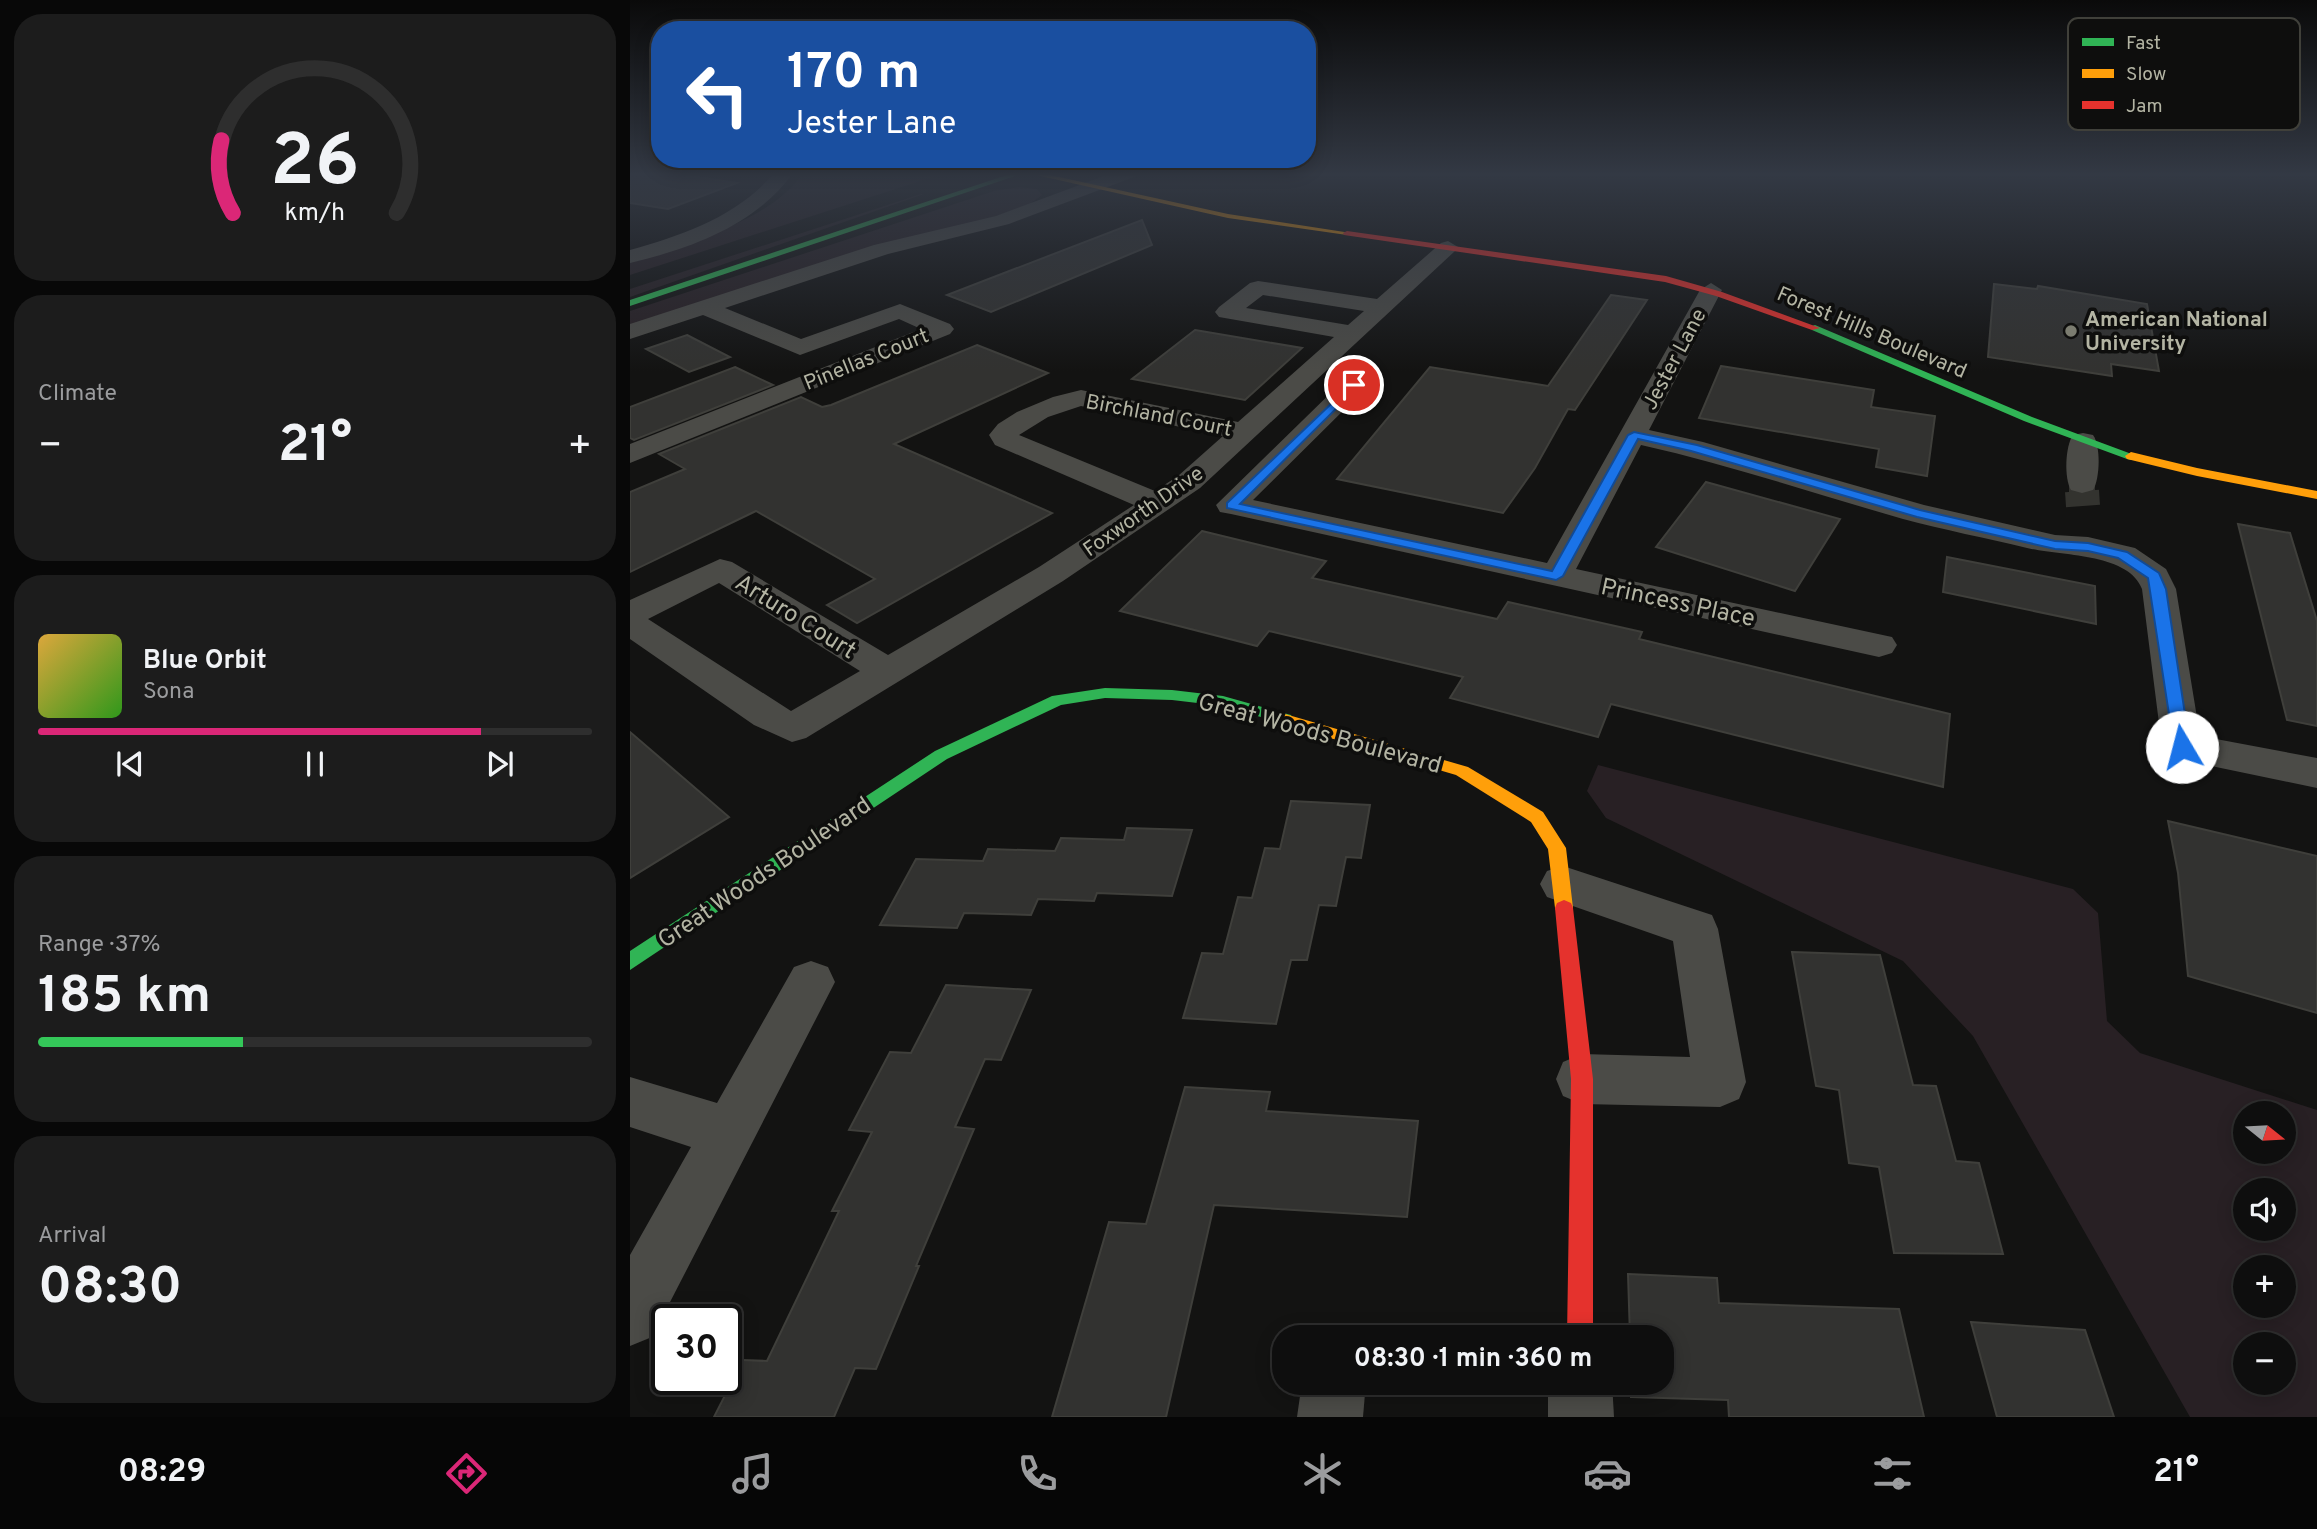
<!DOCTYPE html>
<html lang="en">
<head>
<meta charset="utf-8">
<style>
	:root { --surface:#0e0e0e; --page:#1c1c1c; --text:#f1f3f6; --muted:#9b9c9e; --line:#2e2e2e; --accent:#db2777 }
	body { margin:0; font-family:Overpass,sans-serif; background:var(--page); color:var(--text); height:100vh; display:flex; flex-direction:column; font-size:26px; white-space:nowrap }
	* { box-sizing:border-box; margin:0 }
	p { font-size:23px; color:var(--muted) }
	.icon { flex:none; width:38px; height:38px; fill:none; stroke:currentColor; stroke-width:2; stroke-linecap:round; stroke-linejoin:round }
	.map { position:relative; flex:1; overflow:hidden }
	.side { display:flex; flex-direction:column; gap:14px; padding:14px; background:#080808; width:630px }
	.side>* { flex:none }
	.hud { position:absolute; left:21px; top:21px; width:665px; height:147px; border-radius:28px; box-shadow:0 4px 18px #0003,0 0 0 2px var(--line); background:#1a4fa0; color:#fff; overflow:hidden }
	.needle { width:46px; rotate:108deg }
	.buttons { position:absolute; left:1603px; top:1101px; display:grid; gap:14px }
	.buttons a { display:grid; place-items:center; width:63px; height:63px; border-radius:50%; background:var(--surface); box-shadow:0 4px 18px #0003,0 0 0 2px var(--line); font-size:35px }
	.speed { position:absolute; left:21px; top:1304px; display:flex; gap:14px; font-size:35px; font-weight:700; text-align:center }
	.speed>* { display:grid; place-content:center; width:91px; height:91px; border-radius:50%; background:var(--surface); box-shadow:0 4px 18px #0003,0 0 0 2px var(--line); line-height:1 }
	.speed .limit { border:4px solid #111; border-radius:10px; background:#fff; color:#111 }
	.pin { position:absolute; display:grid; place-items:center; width:60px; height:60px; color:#fff; margin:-30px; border:4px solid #fff; border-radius:50%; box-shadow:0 2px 7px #0007 }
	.me { position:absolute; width:77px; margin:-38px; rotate:352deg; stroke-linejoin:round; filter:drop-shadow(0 0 5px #0008) }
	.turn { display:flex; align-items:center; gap:24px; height:147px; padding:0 21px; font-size:32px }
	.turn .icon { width:91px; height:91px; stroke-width:2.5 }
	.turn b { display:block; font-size:49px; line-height:60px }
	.big { font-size:52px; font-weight:700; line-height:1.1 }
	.side .card { flex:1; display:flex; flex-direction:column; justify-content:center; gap:10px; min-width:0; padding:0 24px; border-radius:28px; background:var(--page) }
	.side .dial { align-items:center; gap:0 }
	.dial svg { height:182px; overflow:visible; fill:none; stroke:var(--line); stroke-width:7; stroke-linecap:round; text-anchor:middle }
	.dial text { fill:var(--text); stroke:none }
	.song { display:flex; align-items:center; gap:21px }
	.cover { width:84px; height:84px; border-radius:10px; background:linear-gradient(135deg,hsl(40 70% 55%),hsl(110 70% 35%)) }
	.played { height:7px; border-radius:4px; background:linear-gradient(90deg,var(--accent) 80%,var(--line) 80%) }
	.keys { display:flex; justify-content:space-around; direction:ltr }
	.heat { display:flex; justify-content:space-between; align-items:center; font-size:38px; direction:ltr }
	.charge { height:10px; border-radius:5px; background:linear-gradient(90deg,#34c759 37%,var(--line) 0) }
	.trip { position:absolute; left:642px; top:1325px; width:402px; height:70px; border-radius:28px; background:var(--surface); box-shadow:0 4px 18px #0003,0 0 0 2px var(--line); font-weight:700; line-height:70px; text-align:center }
	.tabs { display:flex; height:112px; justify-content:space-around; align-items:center; background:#060606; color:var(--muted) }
	.tabs .icon { width:49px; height:49px }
	.tabs .active { color:var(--accent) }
	.tabs b { font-size:32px; color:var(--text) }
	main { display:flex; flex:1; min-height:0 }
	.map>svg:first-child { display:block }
	.green { fill:#282024; fill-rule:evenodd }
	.building { fill:#323230; stroke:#3f3f3b; stroke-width:2 }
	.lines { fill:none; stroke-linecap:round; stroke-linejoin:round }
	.street-tunnel-far1 { stroke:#33332f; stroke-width:26; stroke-dasharray:26 13; stroke-linecap:butt }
	.street-tunnel { stroke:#33332f; stroke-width:34; stroke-dasharray:34 18; stroke-linecap:butt }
	.street { fill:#4b4b47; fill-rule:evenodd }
	.fast { fill:#30b455; fill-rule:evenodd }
	.slow { fill:#ff9f0a; fill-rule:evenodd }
	.jam { fill:#e5322d; fill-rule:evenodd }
	.route { fill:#1a73e8; stroke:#114b97; stroke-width:2 }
	.poi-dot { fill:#7b7c70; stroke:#0e0e0d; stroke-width:2.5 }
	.labels { text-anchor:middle; stroke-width:7; stroke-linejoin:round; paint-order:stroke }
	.far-poi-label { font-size:21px; font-weight:bold; fill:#b3b4a3; stroke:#0e0e0d; text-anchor:start }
	.far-street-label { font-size:21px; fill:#b3b4a3; stroke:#0e0e0d }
	.street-label { font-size:24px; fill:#b3b4a3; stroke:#0e0e0d }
	.key { fill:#0e0e0d; stroke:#40403a; stroke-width:2 }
	.key-label { font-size:19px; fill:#b3b4a3 }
</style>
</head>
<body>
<main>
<section class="side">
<div class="card dial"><svg viewBox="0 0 100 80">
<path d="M14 69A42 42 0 1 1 86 69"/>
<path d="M14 69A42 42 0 0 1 9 37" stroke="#db2777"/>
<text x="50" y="56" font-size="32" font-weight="700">26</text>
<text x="50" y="72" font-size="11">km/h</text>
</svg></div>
<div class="card"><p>Climate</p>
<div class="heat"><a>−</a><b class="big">21°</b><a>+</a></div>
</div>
<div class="card">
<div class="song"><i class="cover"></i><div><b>Blue Orbit</b><p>Sona</p></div></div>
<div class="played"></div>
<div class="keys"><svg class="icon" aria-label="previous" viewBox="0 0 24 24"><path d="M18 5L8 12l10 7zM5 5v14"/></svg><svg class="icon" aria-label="pause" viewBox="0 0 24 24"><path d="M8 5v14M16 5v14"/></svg><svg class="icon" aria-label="next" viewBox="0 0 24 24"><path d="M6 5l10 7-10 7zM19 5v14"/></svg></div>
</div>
<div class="card"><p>Range · 37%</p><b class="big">185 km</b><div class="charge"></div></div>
<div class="card"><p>Arrival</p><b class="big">08:30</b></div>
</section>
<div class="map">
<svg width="1687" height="1417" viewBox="0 0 1687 1417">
	<rect width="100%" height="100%" fill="#131312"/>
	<g class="green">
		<path d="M173,173L312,174L0,275V262C53,243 141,222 173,173Z"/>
		<path d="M389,187L407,189L412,195L396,207L0,327V311L364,191Z"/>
		<path d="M291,194H294L0,297V289Z"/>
		<path d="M968,765L1443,889L1468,913L1477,1021L1510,1053L1687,1110V1417H1560L1343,1036L1273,961L976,818L957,791ZM1615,1113H1654V1152H1615ZM1615,1190H1654V1228H1615ZM1615,1267H1654V1306H1615ZM1615,1344H1654V1382H1615Z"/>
	</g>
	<g class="building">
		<path d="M0,173H41L107,183L38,209L0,203Z"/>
		<path d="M512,220L522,245L361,312L317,295Z"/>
		<path d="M1364,284L1407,289L1408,286L1517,304L1529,371L1481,364L1482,376L1358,357Z"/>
		<path d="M981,295L1017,300L945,410L938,409L905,468L873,513L707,479L800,367L918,386Z"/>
		<path d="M565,330L672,348L615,400L502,379Z"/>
		<path d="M57,335L100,357L59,372L16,349Z"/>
		<path d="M347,345L418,373L264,444L422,513L227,623L197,605L245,579L126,511L0,572V492L55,469L29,454L171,397L192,407L201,405Z"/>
		<path d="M1091,366L1244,390L1241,407L1305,416L1297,476L1246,467L1249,449L1069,418Z"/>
		<path d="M105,367L143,385L4,440L0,438V407Z"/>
		<path d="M1076,482L1210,519L1165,591L1026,547Z"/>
		<path d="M1608,524L1660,533L1687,621V726L1657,720Z"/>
		<path d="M572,531L696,561L682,578L867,619L878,602L1012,632L1009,639L1320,714L1313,787L981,704L968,737L820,698L833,677L639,631L627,646L490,611Z"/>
		<path d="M1317,557L1465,586L1466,624L1313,592Z"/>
		<path d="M0,732L99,817L0,878Z"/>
		<path d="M661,801L740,805L731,858L716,857L706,906L689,905L677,960H661L646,1024L553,1018L572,953L593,954L608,897L622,898L635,848L650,849Z"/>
		<path d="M1538,821L1687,856V1013L1558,976L1548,873Z"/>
		<path d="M497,828L562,830L542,896L467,893L464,901L408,899L401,915L334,913L327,928L250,925L286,859L353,861L358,849L425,851L431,838L494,840Z"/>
		<path d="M1162,952L1250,955L1283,1085L1306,1086L1326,1161L1349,1163L1373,1254L1264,1253L1249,1167L1219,1163L1209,1090L1186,1086Z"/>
		<path d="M316,985L401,990L371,1060L355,1059L325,1127L344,1129L286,1266H289L246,1369L225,1368L204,1417H84L113,1360L137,1361L209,1211H202L242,1132L219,1130L260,1052L281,1053Z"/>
		<path d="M555,1087L640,1092L636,1111L788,1121L777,1217L584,1205L536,1417H422L479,1222L516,1224Z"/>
		<path d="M998,1274L1087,1278L1089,1303L1269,1309L1294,1417H1099L1098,1400L1001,1397V1382H1032V1337H1000Z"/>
		<path d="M1341,1322L1455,1330L1484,1417H1367Z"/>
	</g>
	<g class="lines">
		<path class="street-tunnel-far1" d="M1452,484V493"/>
		<path class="street-tunnel" d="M1452,491L1453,506"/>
		<g class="street">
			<path d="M144,173H163C126,225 60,249 0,263V250C53,235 108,216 144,173Z"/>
			<path d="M482,173H507L504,177L379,224L258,254L95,308L171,339L270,304L320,324L324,329L320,334L0,463V444L291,329L269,319L170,355L73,315L0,339V324L244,245L366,216Z"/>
			<path d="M818,241L828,247L825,251L570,488L433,581L176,738L162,742L124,725L0,639V600L90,559L102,562L258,655L409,567L504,505L365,445L359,435L368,424L387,412L423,397L451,390L608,422L704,337L589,317L585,312L589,307L620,283L628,281L747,299L811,243ZM633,295L734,311L718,325L616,308ZM451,406L593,436L548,476L525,491L389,435L418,417ZM89,583L230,671L161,711L18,619Z"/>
			<path d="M1081,283L1092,290L1019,430L1073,442L1294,505L1425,535L1458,537L1505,548L1536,569L1546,589L1570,736L1687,758V788L1538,757L1532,747L1512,589C1499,553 1429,556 1397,548C1356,538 1314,530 1273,519C1186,494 1100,465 1011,445L946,569L1262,637L1267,645L1262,653L1249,657L601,514L590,512L586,505L715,379H733L737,385L733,391L623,500L917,563L1070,290Z"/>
			<path d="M1453,433L1463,435C1471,446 1470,479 1463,490L1452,493L1441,490C1434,479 1435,446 1443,435Z"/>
			<path d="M933,866L1082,915L1088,929L1116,1082L1109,1099L1090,1107L952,1104L933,1096L926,1079L933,1062L952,1054L1060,1057L1043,941L917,897L910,884L917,871Z"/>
			<path d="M181,961L198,967L205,982L22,1337L0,1346V1255L61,1147L0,1127V1077L87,1103L164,967Z"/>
			<path d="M672,1382H736L733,1417H667Z"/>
			<path d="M918,1382H982L984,1417H918Z"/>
		</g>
		<g class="fast">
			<path d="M383,173H394L0,306V300Z"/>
			<path d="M1185,325L1402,417L1507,456L1501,460L1497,459L1394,421L1182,330V326Z"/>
			<path d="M475,688L542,690L593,696L661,715L663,719L655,724L593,706L542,700L475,698L431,705L317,759L0,970V951L305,751L422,696Z"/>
		</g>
		<g class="slow">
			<path d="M397,173H411L598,214L721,233L717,235L598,218Z"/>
			<path d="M1501,452L1567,468L1687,491V499L1567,476L1497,459L1495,456Z"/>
			<path d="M655,714L838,767L913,812L936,848L943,908L941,913L934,916L927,913L925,908L918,849L901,822L826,775L649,723L647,719L649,715Z"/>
		</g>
		<g class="jam">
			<path d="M717,231L1036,276L1092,292L1190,328L1182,330L1086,296L1035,282L714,235L713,233Z"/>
			<path d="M934,900L941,903L943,908L963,1079V1337H937L941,1079L925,908L927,903Z"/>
		</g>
	</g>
	<linearGradient id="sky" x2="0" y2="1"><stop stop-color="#0a0a0a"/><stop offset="0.47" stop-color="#333944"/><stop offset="1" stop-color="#333944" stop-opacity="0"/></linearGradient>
	<rect width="1687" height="371" fill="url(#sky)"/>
	<path class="route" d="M724,382L729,385L728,387L610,504L922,571L998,435L1004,432L1067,445L1290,510L1425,541L1458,543L1497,552L1529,573L1536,589L1560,747L1552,752L1544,747L1518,578L1488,558L1458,551L1425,549L1287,517L1061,451L1008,439L933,576L926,580L597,508V503Z"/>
	<circle class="poi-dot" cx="1441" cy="331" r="7"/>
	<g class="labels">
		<g class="far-poi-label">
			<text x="1455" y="326">American National<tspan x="1455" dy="24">University</tspan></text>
		</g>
		<g class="far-street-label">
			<text transform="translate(1242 332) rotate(23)" y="7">Forest Hills Boulevard</text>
			<text transform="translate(236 359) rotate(-22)" y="7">Pinellas Court</text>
			<text transform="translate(1044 359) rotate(-62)" y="7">Jester Lane</text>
			<text transform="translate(529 415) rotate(11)" y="7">Birchland Court</text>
			<text transform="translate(513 511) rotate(-35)" y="7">Foxworth Drive</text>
		</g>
		<g class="street-label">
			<text transform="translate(1048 602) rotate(12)" y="8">Princess Place</text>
			<text transform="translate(166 616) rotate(32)" y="8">Arturo Court</text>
			<text transform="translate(690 733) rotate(15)" y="8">Great Woods Boulevard</text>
			<text transform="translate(134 872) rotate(-34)" y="8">Great Woods Boulevard</text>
		</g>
	</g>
	<rect x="1438" y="18" width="232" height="112" rx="10" class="key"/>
	<rect x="1452" y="38" width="32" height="8" fill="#30b455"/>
	<rect x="1452" y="69" width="32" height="9" fill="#ff9f0a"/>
	<rect x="1452" y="101" width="32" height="8" fill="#e5322d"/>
	<g class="key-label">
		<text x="1496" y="49">Fast</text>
		<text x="1496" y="80">Slow</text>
		<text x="1496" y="112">Jam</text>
	</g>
</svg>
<div class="buttons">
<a><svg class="needle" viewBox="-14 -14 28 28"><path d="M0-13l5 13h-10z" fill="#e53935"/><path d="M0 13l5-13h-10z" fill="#9b9c9e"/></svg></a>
<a><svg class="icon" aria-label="sound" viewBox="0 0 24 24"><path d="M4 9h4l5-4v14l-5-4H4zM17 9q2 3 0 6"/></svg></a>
<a>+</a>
<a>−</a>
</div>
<div class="speed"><div class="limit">30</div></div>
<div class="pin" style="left:724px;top:385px;background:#d93025"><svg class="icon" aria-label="arrive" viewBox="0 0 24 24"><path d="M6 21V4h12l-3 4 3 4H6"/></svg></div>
<svg class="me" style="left:1552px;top:747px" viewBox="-20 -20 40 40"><circle r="19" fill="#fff"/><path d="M0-13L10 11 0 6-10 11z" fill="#1a73e8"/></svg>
<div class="trip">08:30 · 1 min · 360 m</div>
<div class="hud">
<div class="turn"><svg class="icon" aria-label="left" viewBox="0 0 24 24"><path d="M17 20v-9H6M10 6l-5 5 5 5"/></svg><div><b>170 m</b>Jester Lane</div></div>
</div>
</div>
</main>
<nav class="tabs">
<b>08:29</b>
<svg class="icon active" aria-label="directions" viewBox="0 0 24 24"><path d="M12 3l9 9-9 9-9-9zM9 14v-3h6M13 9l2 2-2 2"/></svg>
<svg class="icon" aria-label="music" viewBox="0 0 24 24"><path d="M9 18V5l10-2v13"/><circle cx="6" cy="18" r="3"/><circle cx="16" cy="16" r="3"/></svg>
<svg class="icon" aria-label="phone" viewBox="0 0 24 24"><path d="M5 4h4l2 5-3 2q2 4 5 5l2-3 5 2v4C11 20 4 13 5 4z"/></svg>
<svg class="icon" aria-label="climate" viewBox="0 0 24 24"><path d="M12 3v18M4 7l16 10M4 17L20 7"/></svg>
<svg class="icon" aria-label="car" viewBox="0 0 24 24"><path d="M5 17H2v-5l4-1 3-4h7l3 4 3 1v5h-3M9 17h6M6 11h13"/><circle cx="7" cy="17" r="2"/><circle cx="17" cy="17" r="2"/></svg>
<svg class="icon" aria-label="filters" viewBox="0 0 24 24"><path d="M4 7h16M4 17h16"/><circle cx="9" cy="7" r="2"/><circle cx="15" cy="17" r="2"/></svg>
<b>21°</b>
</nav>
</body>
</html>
